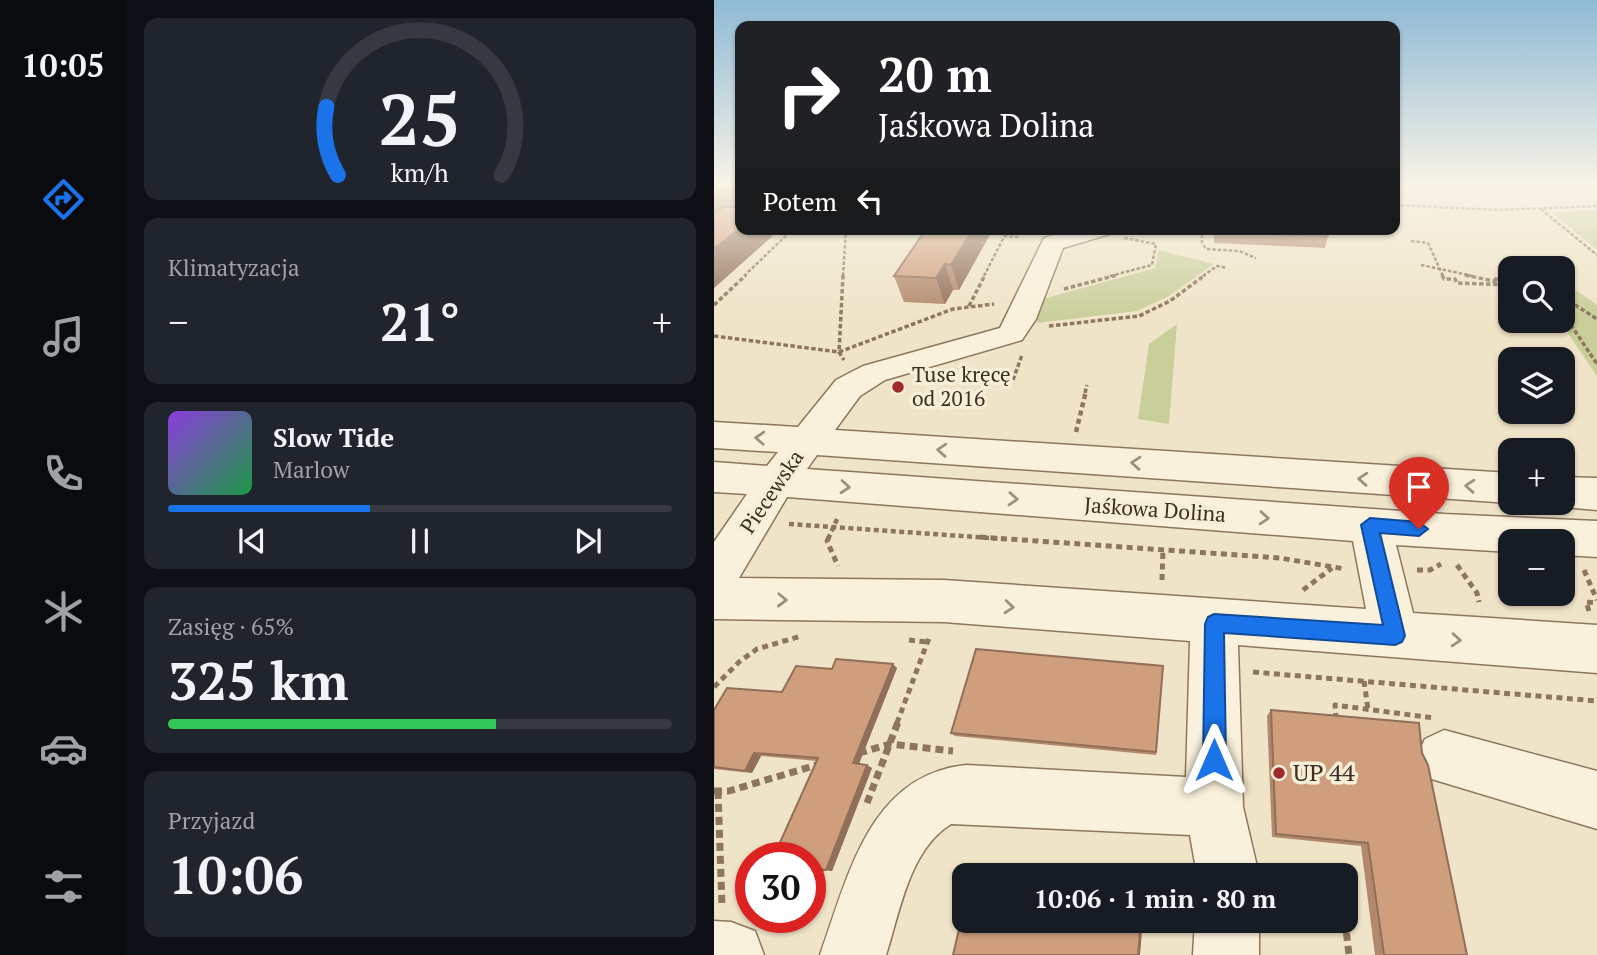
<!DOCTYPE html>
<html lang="pl">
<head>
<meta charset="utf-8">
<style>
	:root { --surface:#171b24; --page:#20242c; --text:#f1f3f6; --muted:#9ea1a6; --line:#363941; --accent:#1a73e8 }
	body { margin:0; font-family:"PT Serif",serif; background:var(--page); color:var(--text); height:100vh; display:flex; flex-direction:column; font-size:26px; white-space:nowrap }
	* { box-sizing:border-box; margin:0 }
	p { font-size:23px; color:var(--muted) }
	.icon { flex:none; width:38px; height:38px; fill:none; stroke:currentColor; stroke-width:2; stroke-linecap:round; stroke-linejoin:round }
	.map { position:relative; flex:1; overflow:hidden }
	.drawer { display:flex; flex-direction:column; gap:18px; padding:18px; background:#0d0f14; width:588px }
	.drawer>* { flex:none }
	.banner { position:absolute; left:21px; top:21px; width:665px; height:214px; border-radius:14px; box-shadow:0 2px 5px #0004; background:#202124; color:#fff; overflow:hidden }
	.buttons { position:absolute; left:784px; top:256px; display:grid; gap:14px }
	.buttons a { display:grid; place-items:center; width:77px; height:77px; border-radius:14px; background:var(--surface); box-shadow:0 2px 5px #0004; font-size:35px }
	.speed { position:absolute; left:21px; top:842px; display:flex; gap:14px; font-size:35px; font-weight:700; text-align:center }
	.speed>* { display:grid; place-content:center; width:91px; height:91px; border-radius:50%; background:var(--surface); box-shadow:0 2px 5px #0004; line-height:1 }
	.speed .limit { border:10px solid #d22; background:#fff; color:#111 }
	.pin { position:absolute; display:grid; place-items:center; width:60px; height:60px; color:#fff; margin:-72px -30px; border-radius:50% 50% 50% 0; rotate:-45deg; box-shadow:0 0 7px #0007 }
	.pin .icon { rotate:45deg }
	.me { position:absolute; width:77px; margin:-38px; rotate:0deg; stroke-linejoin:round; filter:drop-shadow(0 0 5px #0008) }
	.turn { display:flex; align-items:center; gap:24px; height:147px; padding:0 28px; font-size:32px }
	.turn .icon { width:91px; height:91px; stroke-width:2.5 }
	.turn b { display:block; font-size:49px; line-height:60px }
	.then { display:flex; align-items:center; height:66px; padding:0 28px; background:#0003; gap:14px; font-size:26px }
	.big { font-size:52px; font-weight:700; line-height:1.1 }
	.drawer .card { flex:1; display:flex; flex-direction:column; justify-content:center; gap:10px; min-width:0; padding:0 24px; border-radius:14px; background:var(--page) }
	.drawer .dial { align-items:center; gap:0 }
	.dial svg { height:182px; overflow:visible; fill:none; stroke:var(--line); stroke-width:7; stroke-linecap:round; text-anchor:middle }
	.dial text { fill:var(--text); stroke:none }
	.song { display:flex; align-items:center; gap:21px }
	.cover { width:84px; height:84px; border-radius:10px; background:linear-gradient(135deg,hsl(270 70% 55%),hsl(140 70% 35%)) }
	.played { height:7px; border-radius:4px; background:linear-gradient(90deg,var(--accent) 40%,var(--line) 40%) }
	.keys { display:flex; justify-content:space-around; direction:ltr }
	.heat { display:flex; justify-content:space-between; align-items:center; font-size:38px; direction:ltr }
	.charge { height:10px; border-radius:5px; background:linear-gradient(90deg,#34c759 65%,var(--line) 0) }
	.trip { position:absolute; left:238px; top:863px; width:406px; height:70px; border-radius:14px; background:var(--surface); box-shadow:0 2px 5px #0004; font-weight:700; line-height:70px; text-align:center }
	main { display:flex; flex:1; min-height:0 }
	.tab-bar { display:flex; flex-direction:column; width:126px; justify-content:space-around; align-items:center; background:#090b0e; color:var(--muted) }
	.tab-bar .icon { width:49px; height:49px }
	.tab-bar .active { color:var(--accent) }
	.tab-bar b { font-size:32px; color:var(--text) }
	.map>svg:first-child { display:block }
	.green { fill:#c9cf9b }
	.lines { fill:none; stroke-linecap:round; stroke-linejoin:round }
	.minor-casing { stroke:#8d765c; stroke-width:3 }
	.path-far4 { stroke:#8d765c; stroke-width:2.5; stroke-dasharray:3.5 2; stroke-linecap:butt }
	.path-far3 { stroke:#8d765c; stroke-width:3.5; stroke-dasharray:4.5 2.5; stroke-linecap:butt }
	.path-far2 { stroke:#8d765c; stroke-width:4.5; stroke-dasharray:5 3.5; stroke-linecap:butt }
	.path-far1 { stroke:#8d765c; stroke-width:5; stroke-dasharray:6 4.5; stroke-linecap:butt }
	.path { stroke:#8d765c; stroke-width:7; stroke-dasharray:8 5; stroke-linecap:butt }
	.minor { fill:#faf1dc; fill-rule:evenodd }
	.wall { fill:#b2896c }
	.shaded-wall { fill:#916f58 }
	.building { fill:#cf9f7d; stroke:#916f58; stroke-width:2 }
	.oneway { stroke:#9c907e }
	.route { fill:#1a73e8; stroke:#114b97; stroke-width:2 }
	.poi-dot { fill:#9e2a2b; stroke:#f7eed8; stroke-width:2.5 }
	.labels { text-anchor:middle; stroke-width:7; stroke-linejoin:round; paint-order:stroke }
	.poi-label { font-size:21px; fill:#3d2e20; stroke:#f7eed8; text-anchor:start }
	.street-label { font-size:21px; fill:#3d2e20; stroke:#f7eed8 }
	.near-poi-label { font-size:24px; fill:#3d2e20; stroke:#f7eed8; text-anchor:start }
</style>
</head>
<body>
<main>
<nav class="tab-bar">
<b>10:05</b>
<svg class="icon active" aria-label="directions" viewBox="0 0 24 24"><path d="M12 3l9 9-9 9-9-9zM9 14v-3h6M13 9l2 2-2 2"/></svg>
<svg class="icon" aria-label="music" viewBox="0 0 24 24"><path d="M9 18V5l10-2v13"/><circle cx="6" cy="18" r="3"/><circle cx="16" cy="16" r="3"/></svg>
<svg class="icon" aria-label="phone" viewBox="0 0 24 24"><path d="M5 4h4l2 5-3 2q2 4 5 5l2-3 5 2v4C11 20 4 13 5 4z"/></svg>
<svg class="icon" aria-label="climate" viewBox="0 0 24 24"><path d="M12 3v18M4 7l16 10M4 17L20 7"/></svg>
<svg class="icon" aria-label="car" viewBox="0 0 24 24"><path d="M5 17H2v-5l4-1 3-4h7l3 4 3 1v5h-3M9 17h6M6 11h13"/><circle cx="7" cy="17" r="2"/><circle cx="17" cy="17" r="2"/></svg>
<svg class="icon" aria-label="filters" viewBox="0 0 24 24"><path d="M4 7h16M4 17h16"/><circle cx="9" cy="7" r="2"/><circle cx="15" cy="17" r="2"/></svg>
</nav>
<section class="drawer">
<div class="card dial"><svg viewBox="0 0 100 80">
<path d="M14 69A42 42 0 1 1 86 69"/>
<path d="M14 69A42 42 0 0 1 9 39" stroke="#1a73e8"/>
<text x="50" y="56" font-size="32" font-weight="700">25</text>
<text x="50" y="72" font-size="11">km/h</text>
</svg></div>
<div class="card"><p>Klimatyzacja</p>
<div class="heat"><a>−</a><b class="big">21°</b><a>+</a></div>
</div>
<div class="card">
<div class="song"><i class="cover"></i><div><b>Slow Tide</b><p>Marlow</p></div></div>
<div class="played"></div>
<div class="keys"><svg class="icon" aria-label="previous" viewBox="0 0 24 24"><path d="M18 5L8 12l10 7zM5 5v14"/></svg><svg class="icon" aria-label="pause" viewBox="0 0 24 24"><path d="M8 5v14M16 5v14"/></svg><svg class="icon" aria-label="next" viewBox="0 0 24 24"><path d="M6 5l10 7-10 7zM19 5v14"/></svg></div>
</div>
<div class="card"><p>Zasięg · 65%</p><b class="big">325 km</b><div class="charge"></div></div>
<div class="card"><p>Przyjazd</p><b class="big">10:06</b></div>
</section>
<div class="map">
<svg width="883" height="955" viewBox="0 0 883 955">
	<rect width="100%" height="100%" fill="#f0e4c8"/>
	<g class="green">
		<path d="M883,210V250L837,212Z"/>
		<path d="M445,250L500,264L455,296L423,311L323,323L322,301L441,268Z"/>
		<path d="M849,285L856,286L883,305V376L845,320H849Z"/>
		<path d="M463,324L455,424L424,419L435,344Z"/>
	</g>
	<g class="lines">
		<defs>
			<g id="minor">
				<path d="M361,229H400L396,234L349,248L322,319L308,340L171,380L146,396L121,430L796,473V502H799L796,503L103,455L93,469L730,514L883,521V557L849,555V541H796V552L682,545L699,613L883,625V673L524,645L529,807L545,875H483L476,835L237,824C195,850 186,912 172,955H106C134,877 155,775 252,765L472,777L476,641L230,622L0,619V542L33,494L0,492V462L53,466L64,452L0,448V422L84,427L122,380L149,366L286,328L330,238ZM73,497L639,541L652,609L230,580L25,578Z"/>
				<path d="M849,477L883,478V510L849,507L835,503L849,502Z"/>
				<path d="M730,730L883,771V829L711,777L702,758L711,739Z"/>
				<path d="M481,920H545V955H479Z"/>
				<path d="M0,921L17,922L41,931L50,955H0Z"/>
			</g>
		</defs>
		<use href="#minor" class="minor-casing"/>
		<g class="path-far4">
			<path d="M681,205L784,210L883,206"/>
			<path d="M827,209L883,255"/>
			<path d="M488,229V243L492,249L525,251L542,258"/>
			<path d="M290,236L305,237"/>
			<path d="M697,241L714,243L729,276"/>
			<path d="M707,265L759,276"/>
			<path d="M30,276L79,229"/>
			<path d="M129,276L132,229"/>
			<path d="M270,276L294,229"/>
			<path d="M396,276L438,265L442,244L410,238"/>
			<path d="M489,276L503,266L513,268"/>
		</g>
		<g class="path-far3">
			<path d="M129,275L125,352L130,360"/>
			<path d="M728,275L730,279H741L743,283L796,285"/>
			<path d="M751,275L784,282"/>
			<path d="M780,279L796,280"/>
			<path d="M350,289L403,275"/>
			<path d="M849,297L883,319"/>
			<path d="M0,305L32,275"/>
			<path d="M255,306L271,275"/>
			<path d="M849,313L883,364"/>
			<path d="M335,326L425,316L456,301L491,275"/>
			<path d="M0,336L125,352L239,309L280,304"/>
			<path d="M299,380L308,355"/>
			<path d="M371,393L373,385"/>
		</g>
		<g class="path-far2">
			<path d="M362,432L372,391"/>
			<path d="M75,524L291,539"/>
			<path d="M114,539L124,517"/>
		</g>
		<g class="path-far1">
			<path d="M115,537L113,541L124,566"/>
			<path d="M266,537L566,558L631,569"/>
			<path d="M743,565L763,593L765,602"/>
			<path d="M703,570H716L727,564"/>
			<path d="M870,570L883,600"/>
			<path d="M448,580L449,549"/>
			<path d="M589,590L618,568"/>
			<path d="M875,611L872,602L883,603"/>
			<path d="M195,640L213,642"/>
			<path d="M539,672L883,701"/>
			<path d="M650,681L654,709"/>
			<path d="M0,687L25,662L43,649L87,636"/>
			<path d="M622,719L621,705L720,718"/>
			<path d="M183,723L215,638"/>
		</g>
		<g class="path">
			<path d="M145,753L176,744L239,751"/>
			<path d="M0,791H15L106,764"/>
			<path d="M4,791L8,906"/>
			<path d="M153,803L184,722"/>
			<path d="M631,920L635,955"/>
		</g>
		<use href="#minor" class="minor"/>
	</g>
	<g class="wall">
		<path d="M9,183H26V229L63,232L0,288V191L10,190V186Z"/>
		<path d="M212,229H279L245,290H239L231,304L190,302L180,276Z"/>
		<path d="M500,229H612L614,236L611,248L500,243Z"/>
		<path d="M449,666L442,755L241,736L237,733Z"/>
		<path d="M183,668L145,764L158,768L118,871L110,870L103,887L96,886L103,761L47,756L38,773L0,769V710L68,692L118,669Z"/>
		<path d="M557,710L708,753L753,955H661L647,846L558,837L553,716Z"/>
	</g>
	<g class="shaded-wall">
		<path d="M26,228V229H62L63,232L0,288V249Z"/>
		<path d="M259,229H279L245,290L237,265Z"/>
		<path d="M231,264L239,290L231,304L222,278Z"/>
		<path d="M179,664L183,668L144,766L139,763Z"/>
		<path d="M40,753L47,756L38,773L31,771Z"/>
		<path d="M153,765L158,768L118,871L112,870Z"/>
		<path d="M103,869L110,870L103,887L96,886Z"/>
		<path d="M427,920H429L426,955H424Z"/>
	</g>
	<g class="building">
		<path d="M11,183H26V192L0,191V189L10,190Z"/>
		<path d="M9,207H26V228L0,249V213Z"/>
		<path d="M212,229H259L237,265L231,264L222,278L180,276Z"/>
		<path d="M501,229H612L614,236L501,232Z"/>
		<path d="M262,649L449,666L442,752L237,733Z"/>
		<path d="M122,659L179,664L139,763L153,765L112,870L103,869L96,886V858H59L104,758L40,753L31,771L0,767V710L13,688L68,692L82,666L118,669Z"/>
		<path d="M557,710L705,723L708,753L714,765L753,955H670L654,843L562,834Z"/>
		<path d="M250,908V920H427L424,955H239Z"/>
	</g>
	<defs><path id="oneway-chevron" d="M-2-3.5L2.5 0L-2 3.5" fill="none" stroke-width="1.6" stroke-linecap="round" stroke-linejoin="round" transform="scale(1.75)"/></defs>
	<g class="oneway">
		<use href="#oneway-chevron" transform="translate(46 438) rotate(-177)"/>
		<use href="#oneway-chevron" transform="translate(228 450) rotate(-176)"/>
		<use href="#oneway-chevron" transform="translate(422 463) rotate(-176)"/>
		<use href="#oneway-chevron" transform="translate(649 479) rotate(-176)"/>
		<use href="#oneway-chevron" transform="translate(756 486) rotate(-176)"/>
		<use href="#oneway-chevron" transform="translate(131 487) rotate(5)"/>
		<use href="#oneway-chevron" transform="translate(299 499) rotate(4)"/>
		<use href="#oneway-chevron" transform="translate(550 518) rotate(4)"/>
		<use href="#oneway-chevron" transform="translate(68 600) rotate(2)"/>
		<use href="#oneway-chevron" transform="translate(295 607) rotate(5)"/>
		<use href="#oneway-chevron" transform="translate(742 640) rotate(4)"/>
	</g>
	<linearGradient id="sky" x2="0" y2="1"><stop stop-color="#8fbad6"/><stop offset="0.58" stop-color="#f8f3e6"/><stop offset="1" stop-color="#f8f3e6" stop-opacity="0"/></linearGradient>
	<rect width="883" height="317" fill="url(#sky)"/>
	<path class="route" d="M656,518L705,522L714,529L705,536L666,533L691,636L688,642L681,645L510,633L512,760L508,768L500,772L492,768L489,760L491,624L494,617L500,614L669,625L647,525Z"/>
	<g class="poi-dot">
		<circle cx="184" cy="387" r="7"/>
		<circle cx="565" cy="773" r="7"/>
	</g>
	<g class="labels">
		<g class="poi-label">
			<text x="198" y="382">Tuse kręcę<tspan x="198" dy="24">od 2016</tspan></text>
		</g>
		<g class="street-label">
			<text transform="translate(58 492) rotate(-56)" y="7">Piecewska</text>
			<text transform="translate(441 510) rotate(4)" y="7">Jaśkowa Dolina</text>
		</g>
		<g class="near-poi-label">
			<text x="579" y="781">UP 44</text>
		</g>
	</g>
</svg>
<div class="buttons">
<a><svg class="icon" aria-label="search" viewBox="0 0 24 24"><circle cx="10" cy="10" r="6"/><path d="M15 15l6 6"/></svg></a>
<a><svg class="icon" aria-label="layers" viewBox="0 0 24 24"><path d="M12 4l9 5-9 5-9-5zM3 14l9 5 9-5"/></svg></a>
<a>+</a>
<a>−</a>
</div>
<div class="speed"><div class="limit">30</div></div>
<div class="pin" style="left:705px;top:529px;background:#d93025"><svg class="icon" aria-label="arrive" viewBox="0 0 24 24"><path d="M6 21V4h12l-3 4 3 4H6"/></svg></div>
<svg class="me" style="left:500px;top:760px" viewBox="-20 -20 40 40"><path d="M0-17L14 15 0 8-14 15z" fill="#1a73e8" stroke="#fff" stroke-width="4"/></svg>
<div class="trip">10:06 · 1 min · 80 m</div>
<div class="banner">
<div class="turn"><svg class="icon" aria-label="right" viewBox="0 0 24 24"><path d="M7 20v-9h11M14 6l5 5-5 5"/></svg><div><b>20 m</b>Jaśkowa Dolina</div></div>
<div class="then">Potem<svg class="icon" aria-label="left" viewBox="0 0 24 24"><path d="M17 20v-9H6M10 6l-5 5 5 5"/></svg></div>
</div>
</div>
</main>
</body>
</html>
